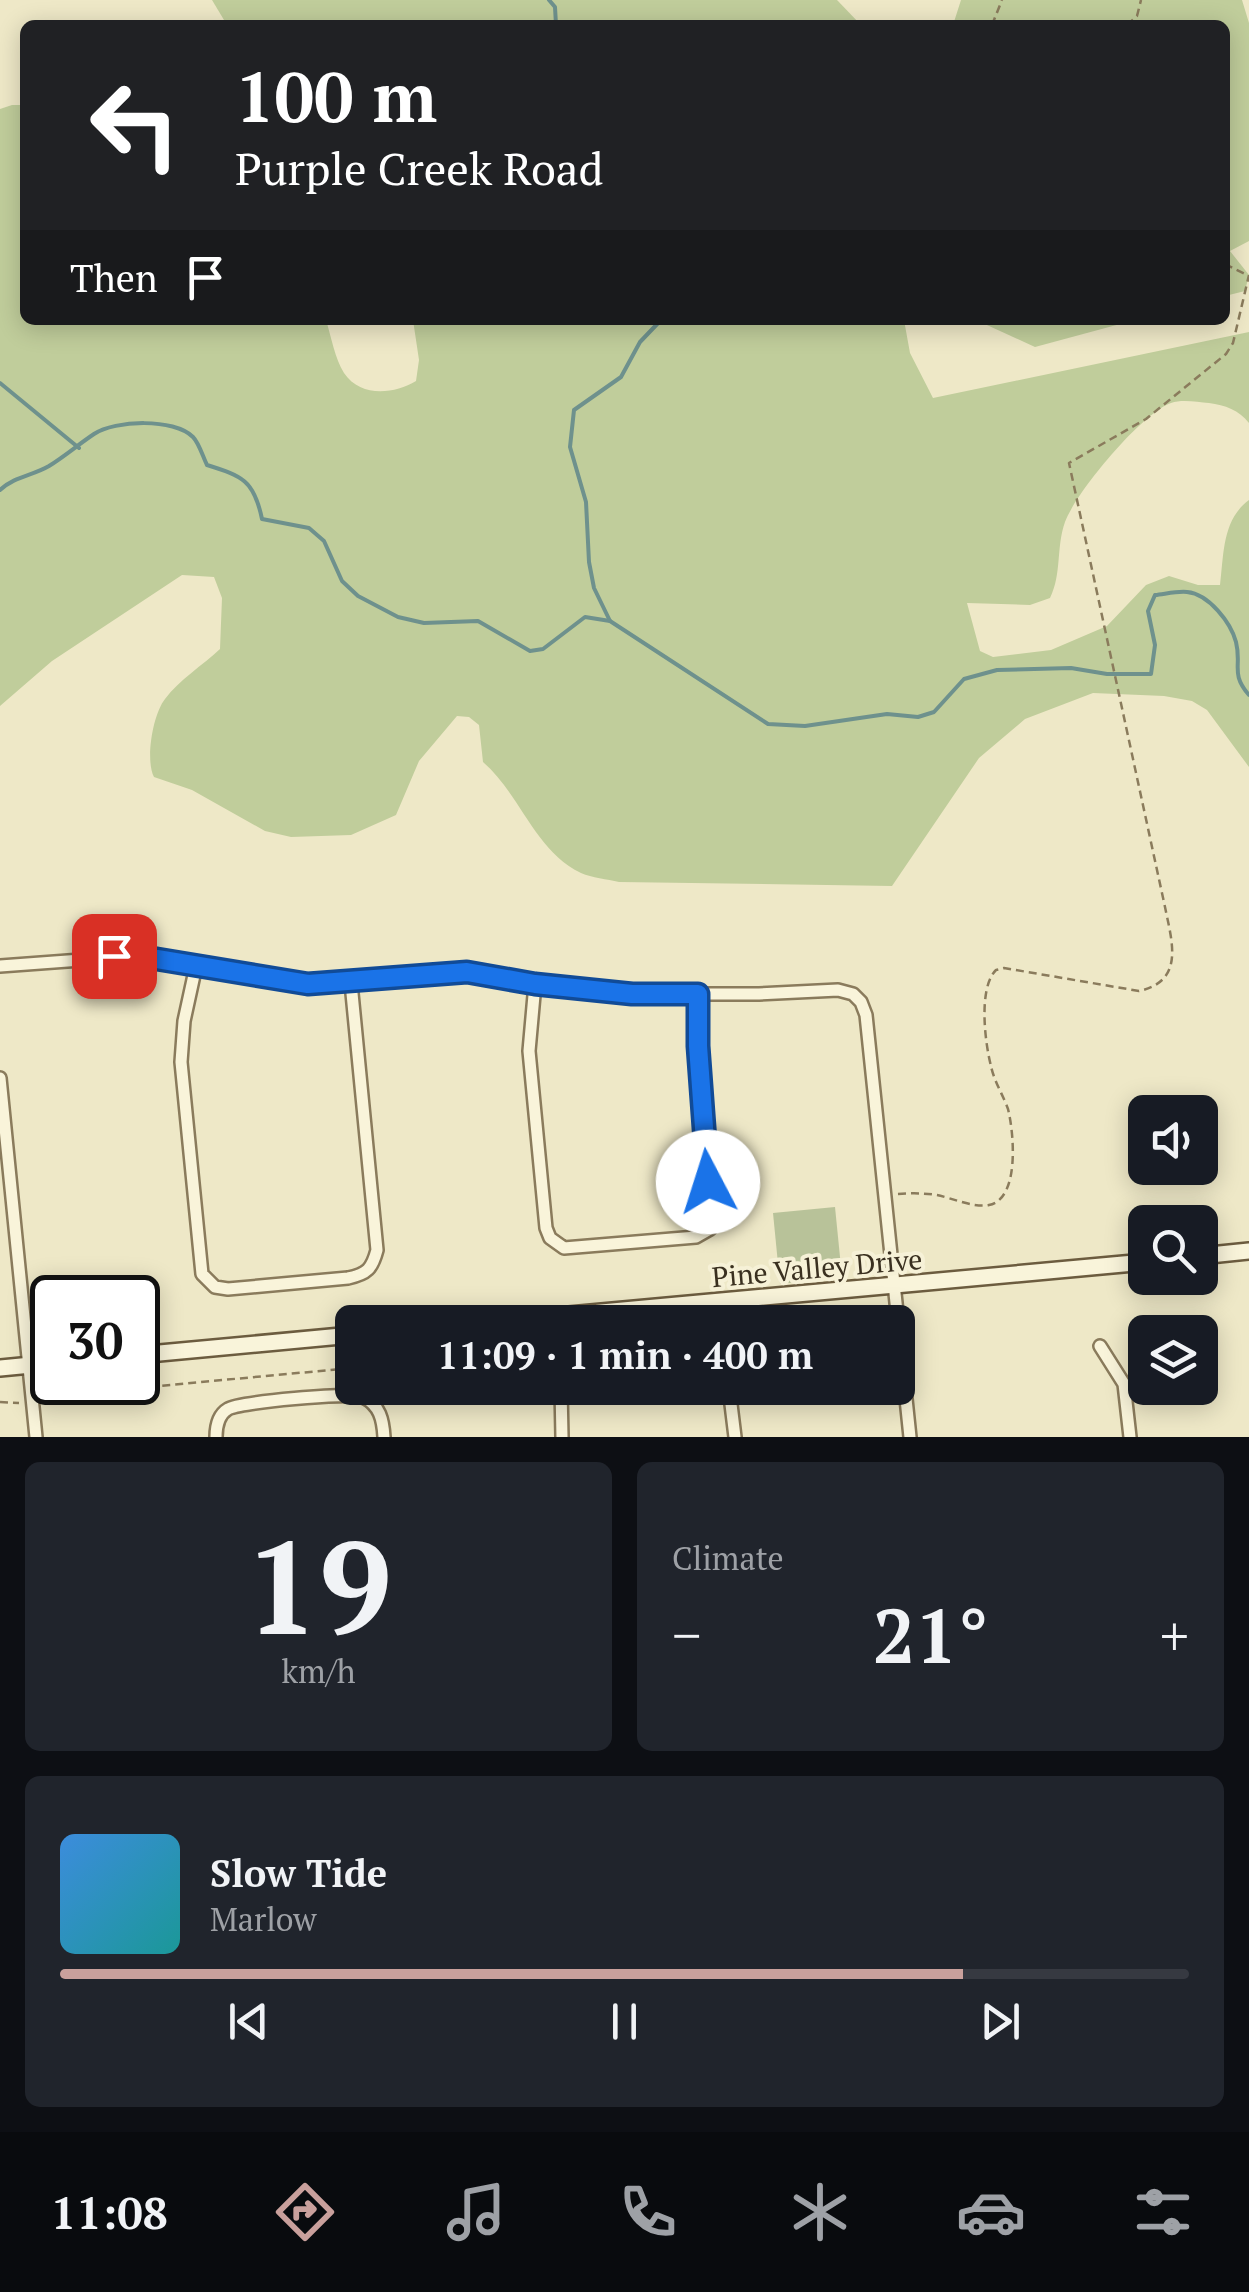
<!DOCTYPE html>
<html lang="en">
<head>
<meta charset="utf-8">
<style>
	:root { --surface:#171b24; --page:#20242c; --text:#f1f3f6; --muted:#9ea1a6; --line:#363941; --accent:#c9a09c }
	body { margin:0; font-family:"PT Serif",serif; background:var(--page); color:var(--text); height:100vh; display:flex; flex-direction:column; font-size:38px; white-space:nowrap }
	* { box-sizing:border-box; margin:0 }
	p { font-size:32px; color:var(--muted) }
	.icon { flex:none; width:55px; height:55px; fill:none; stroke:currentColor; stroke-width:2; stroke-linecap:round; stroke-linejoin:round }
	.map { position:relative; height:1437px; overflow:hidden }
	.sheet { display:flex; flex-direction:column; gap:25px; padding:25px; background:#0d0f14; flex:1 }
	.sheet>* { flex:none }
	.guide { position:absolute; left:20px; top:20px; width:1210px; height:305px; border-radius:15px; box-shadow:0 5px 25px #0003; background:#202124; color:#fff; overflow:hidden }
	.fabs { position:absolute; left:1128px; top:1095px; display:grid; gap:20px }
	.fabs a { display:grid; place-items:center; width:90px; height:90px; border-radius:15px; background:var(--surface); box-shadow:0 5px 25px #0003; font-size:50px }
	.speed { position:absolute; left:30px; top:1275px; display:flex; gap:20px; font-size:50px; font-weight:700; text-align:center }
	.speed>* { display:grid; place-content:center; width:130px; height:130px; border-radius:50%; background:var(--surface); box-shadow:0 5px 25px #0003; line-height:1 }
	.speed .limit { border:5px solid #111; border-radius:15px; background:#fff; color:#111 }
	.pin { position:absolute; display:grid; place-items:center; width:85px; height:85px; color:#fff; margin:-42px; border-radius:20px; box-shadow:0 5px 15px #0006 }
	.me { position:absolute; width:110px; margin:-55px; rotate:355deg; stroke-linejoin:round; filter:drop-shadow(0 0 8px #0008) }
	.turn { display:flex; align-items:center; gap:35px; height:210px; padding:0 50px; font-size:45px }
	.turn .icon { width:130px; height:130px; stroke-width:2.5 }
	.turn b { display:block; font-size:70px; line-height:85px }
	.then { display:flex; align-items:center; height:95px; padding:0 50px; background:#0003; gap:20px; font-size:38px }
	.big { font-size:75px; font-weight:800; line-height:1.1 }
	.sheet .tile { flex:1; display:flex; flex-direction:column; justify-content:center; gap:15px; min-width:0; padding:0 35px; border-radius:15px; background:var(--page) }
	.sheet .dial { align-items:center; gap:0 }
	.dial b { font-size:130px; line-height:1 }
	.song { display:flex; align-items:center; gap:30px }
	.cover { width:120px; height:120px; border-radius:15px; background:linear-gradient(135deg,hsl(210 70% 55%),hsl(180 70% 35%)) }
	.played { height:10px; border-radius:5px; background:linear-gradient(90deg,var(--accent) 80%,var(--line) 80%) }
	.keys { display:flex; justify-content:space-around; direction:ltr }
	.heat { display:flex; justify-content:space-between; align-items:center; font-size:55px; direction:ltr }
	.sheet .tiles { flex:1; display:grid; gap:25px; grid-template-columns:1fr 1fr }
	.tile:last-child { grid-column:span 2 }
	.trip { position:absolute; left:335px; top:1305px; width:580px; height:100px; border-radius:15px; background:var(--surface); box-shadow:0 5px 25px #0003; font-weight:800; line-height:100px; text-align:center }
	.tabs { display:flex; height:160px; justify-content:space-around; align-items:center; background:#090b0e; color:var(--muted) }
	.tabs .icon { width:70px; height:70px }
	.tabs .active { color:var(--accent) }
	.tabs b { font-size:45px; color:var(--text) }
	.map>svg:first-child { display:block }
	.green { fill:#c0cd9b }
	.cemetery { fill:#b8c299 }
	.lines { fill:none; stroke-linecap:round; stroke-linejoin:round }
	.stream { stroke:#6e918d; stroke-width:4 }
	.street-casing { stroke:#8a7b5c; stroke-width:16 }
	.secondary-casing { stroke:#6c5c3f; stroke-width:20 }
	.path { stroke:#8a7b5c; stroke-width:2.5; stroke-dasharray:8 5; stroke-linecap:butt }
	.street { stroke:#f9f4da; stroke-width:11 }
	.secondary { stroke:#f9f4da; stroke-width:15 }
	.route-casing { stroke:#114b97; stroke-width:25 }
	.route { stroke:#1a73e8; stroke-width:18 }
	.labels { text-anchor:middle; stroke-width:8; stroke-linejoin:round; paint-order:stroke }
	.street-label { font-size:28px; fill:#3a3020; stroke:#f6f1d7 }
</style>
</head>
<body>
<div class="map">
<svg width="1249" height="1437" viewBox="0 0 1249 1437">
	<rect width="100%" height="100%" fill="#eee8c7"/>
	<g class="green">
		<path d="M212,0H837L861,25H227Z"/>
		<path d="M961,0H1242L1249,23V241L1230,251L1249,275L1245,291L1225,296V25H953Z"/>
		<path d="M12,105H25V320H326C331,336 335,359 344,373C361,398 394,394 416,381L419,360L413,320H904L910,353L933,398L1249,332V423C1239,410 1225,405 1209,403C1197,402 1182,399 1171,403C1142,413 1076,492 1065,522C1056,547 1062,574 1050,598L1030,605L967,603L980,651L993,657L1051,650L1107,626L1146,585L1169,576L1198,585H1220C1224,554 1222,520 1249,500V767L1207,710L1192,701L1164,696L1093,693L1025,719L979,758L892,886L619,882C607,879 592,878 581,873C535,851 520,794 483,762L479,725L469,717L457,716L419,761L396,815L351,835L291,837L265,831L192,790L154,777C145,760 153,714 165,699C179,680 203,665 220,649L222,598L214,577L182,575L52,661L0,706V109Z"/>
		<path d="M976,320H1135L1035,347Z"/>
	</g>
	<path class="cemetery" d="M835,1207L842,1277L780,1284L773,1213Z"/>
	<g class="lines">
		<g class="stream">
			<path d="M549,0L555,7L556,25"/>
			<path d="M0,383L79,448"/>
			<path d="M0,490C15,476 32,476 49,466C65,456 79,444 94,434C115,420 174,418 193,437C199,443 203,457 207,465C242,476 254,480 262,519L309,528L324,541L342,581L358,596L398,617L424,623L478,621L530,651L543,649L585,617L610,621L768,724L805,726L887,714L918,717L934,712L964,679L997,670L1071,668L1107,674H1151L1155,645L1148,611L1155,595C1165,594 1177,591 1187,592C1209,594 1231,623 1236,642C1242,666 1230,673 1249,695"/>
			<path d="M610,621L594,588L589,562L586,502L570,447L574,410L621,377L640,342L661,320"/>
		</g>
		<defs>
			<g id="street">
				<path d="M0,966L135,956L308,984L453,972L640,994H759L838,990L853,994L861,1002L866,1015L910,1437"/>
				<path d="M196,966L184,1021L181,1062L202,1274L215,1287L228,1289L348,1278C367,1274 372,1269 377,1250L351,983"/>
				<path d="M535,984L529,1051L546,1228L550,1238L564,1248L696,1237L710,1229L712,1221L697,1046L698,993"/>
				<path d="M0,1078L36,1437"/>
				<path d="M1100,1346L1124,1384L1130,1437"/>
				<path d="M561,1388L562,1437"/>
				<path d="M729,1388L735,1437"/>
				<path d="M216,1437C216,1426 218,1415 228,1409C238,1402 351,1392 363,1397C380,1405 383,1420 384,1437"/>
			</g>
			<g id="secondary">
				<path d="M1200,1256L1249,1251"/>
				<path d="M493,1322L1145,1262"/>
				<path d="M138,1355L352,1335"/>
				<path d="M0,1368L52,1363"/>
			</g>
		</defs>
		<use href="#street" class="street-casing"/>
		<use href="#secondary" class="secondary-casing"/>
		<g class="path">
			<path d="M992,25L1002,0"/>
			<path d="M1127,25L1137,16L1141,0"/>
			<path d="M1225,264L1247,275"/>
			<path d="M898,1194C911,1193 924,1193 937,1195C952,1198 973,1208 989,1205C1020,1199 1014,1133 1008,1109C1003,1095 994,1081 991,1066C985,1043 978,988 996,970L1004,968L1139,991C1185,981 1172,942 1165,907L1069,463L1146,419L1226,354L1233,343L1249,275"/>
			<path d="M47,1400H66L83,1393L352,1368"/>
			<path d="M0,1402L19,1403"/>
		</g>
		<use href="#street" class="street"/>
		<use href="#secondary" class="secondary"/>
	</g>
	<g class="lines">
		<defs>
			<path id="route" d="M114,956L157,959L308,984L467,972L535,984L632,994H698V1046L708,1182"/>
		</defs>
		<use href="#route" class="route-casing"/>
		<use href="#route" class="route"/>
	</g>
	<g class="labels">
		<g class="street-label">
			<text transform="translate(817 1268) rotate(-5)" y="10">Pine Valley Drive</text>
		</g>
	</g>
</svg>
<div class="fabs">
<a><svg class="icon" aria-label="sound" viewBox="0 0 24 24"><path d="M4 9h4l5-4v14l-5-4H4zM17 9q2 3 0 6"/></svg></a>
<a><svg class="icon" aria-label="search" viewBox="0 0 24 24"><circle cx="10" cy="10" r="6"/><path d="M15 15l6 6"/></svg></a>
<a><svg class="icon" aria-label="layers" viewBox="0 0 24 24"><path d="M12 4l9 5-9 5-9-5zM3 14l9 5 9-5"/></svg></a>
</div>
<div class="speed"><div class="limit">30</div></div>
<div class="pin" style="left:114px;top:956px;background:#d93025"><svg class="icon" aria-label="arrive" viewBox="0 0 24 24"><path d="M6 21V4h12l-3 4 3 4H6"/></svg></div>
<svg class="me" style="left:708px;top:1182px" viewBox="-20 -20 40 40"><circle r="19" fill="#fff"/><path d="M0-13L10 11 0 6-10 11z" fill="#1a73e8"/></svg>
<div class="trip">11:09 · 1 min · 400 m</div>
<div class="guide">
<div class="turn"><svg class="icon" aria-label="left" viewBox="0 0 24 24"><path d="M17 20v-9H6M10 6l-5 5 5 5"/></svg><div><b>100 m</b>Purple Creek Road</div></div>
<div class="then">Then<svg class="icon" aria-label="arrive" viewBox="0 0 24 24"><path d="M6 21V4h12l-3 4 3 4H6"/></svg></div>
</div>
</div>
<section class="sheet">
<div class="tiles">
<div class="tile dial"><b>19</b><p>km/h</p></div>
<div class="tile"><p>Climate</p>
<div class="heat"><a>−</a><b class="big">21°</b><a>+</a></div>
</div>
<div class="tile">
<div class="song"><i class="cover"></i><div><b>Slow Tide</b><p>Marlow</p></div></div>
<div class="played"></div>
<div class="keys"><svg class="icon" aria-label="previous" viewBox="0 0 24 24"><path d="M18 5L8 12l10 7zM5 5v14"/></svg><svg class="icon" aria-label="pause" viewBox="0 0 24 24"><path d="M8 5v14M16 5v14"/></svg><svg class="icon" aria-label="next" viewBox="0 0 24 24"><path d="M6 5l10 7-10 7zM19 5v14"/></svg></div>
</div>
</div>
</section>
<nav class="tabs">
<b>11:08</b>
<svg class="icon active" aria-label="directions" viewBox="0 0 24 24"><path d="M12 3l9 9-9 9-9-9zM9 14v-3h6M13 9l2 2-2 2"/></svg>
<svg class="icon" aria-label="music" viewBox="0 0 24 24"><path d="M9 18V5l10-2v13"/><circle cx="6" cy="18" r="3"/><circle cx="16" cy="16" r="3"/></svg>
<svg class="icon" aria-label="phone" viewBox="0 0 24 24"><path d="M5 4h4l2 5-3 2q2 4 5 5l2-3 5 2v4C11 20 4 13 5 4z"/></svg>
<svg class="icon" aria-label="climate" viewBox="0 0 24 24"><path d="M12 3v18M4 7l16 10M4 17L20 7"/></svg>
<svg class="icon" aria-label="car" viewBox="0 0 24 24"><path d="M5 17H2v-5l4-1 3-4h7l3 4 3 1v5h-3M9 17h6M6 11h13"/><circle cx="7" cy="17" r="2"/><circle cx="17" cy="17" r="2"/></svg>
<svg class="icon" aria-label="filters" viewBox="0 0 24 24"><path d="M4 7h16M4 17h16"/><circle cx="9" cy="7" r="2"/><circle cx="15" cy="17" r="2"/></svg>
</nav>
</body>
</html>
